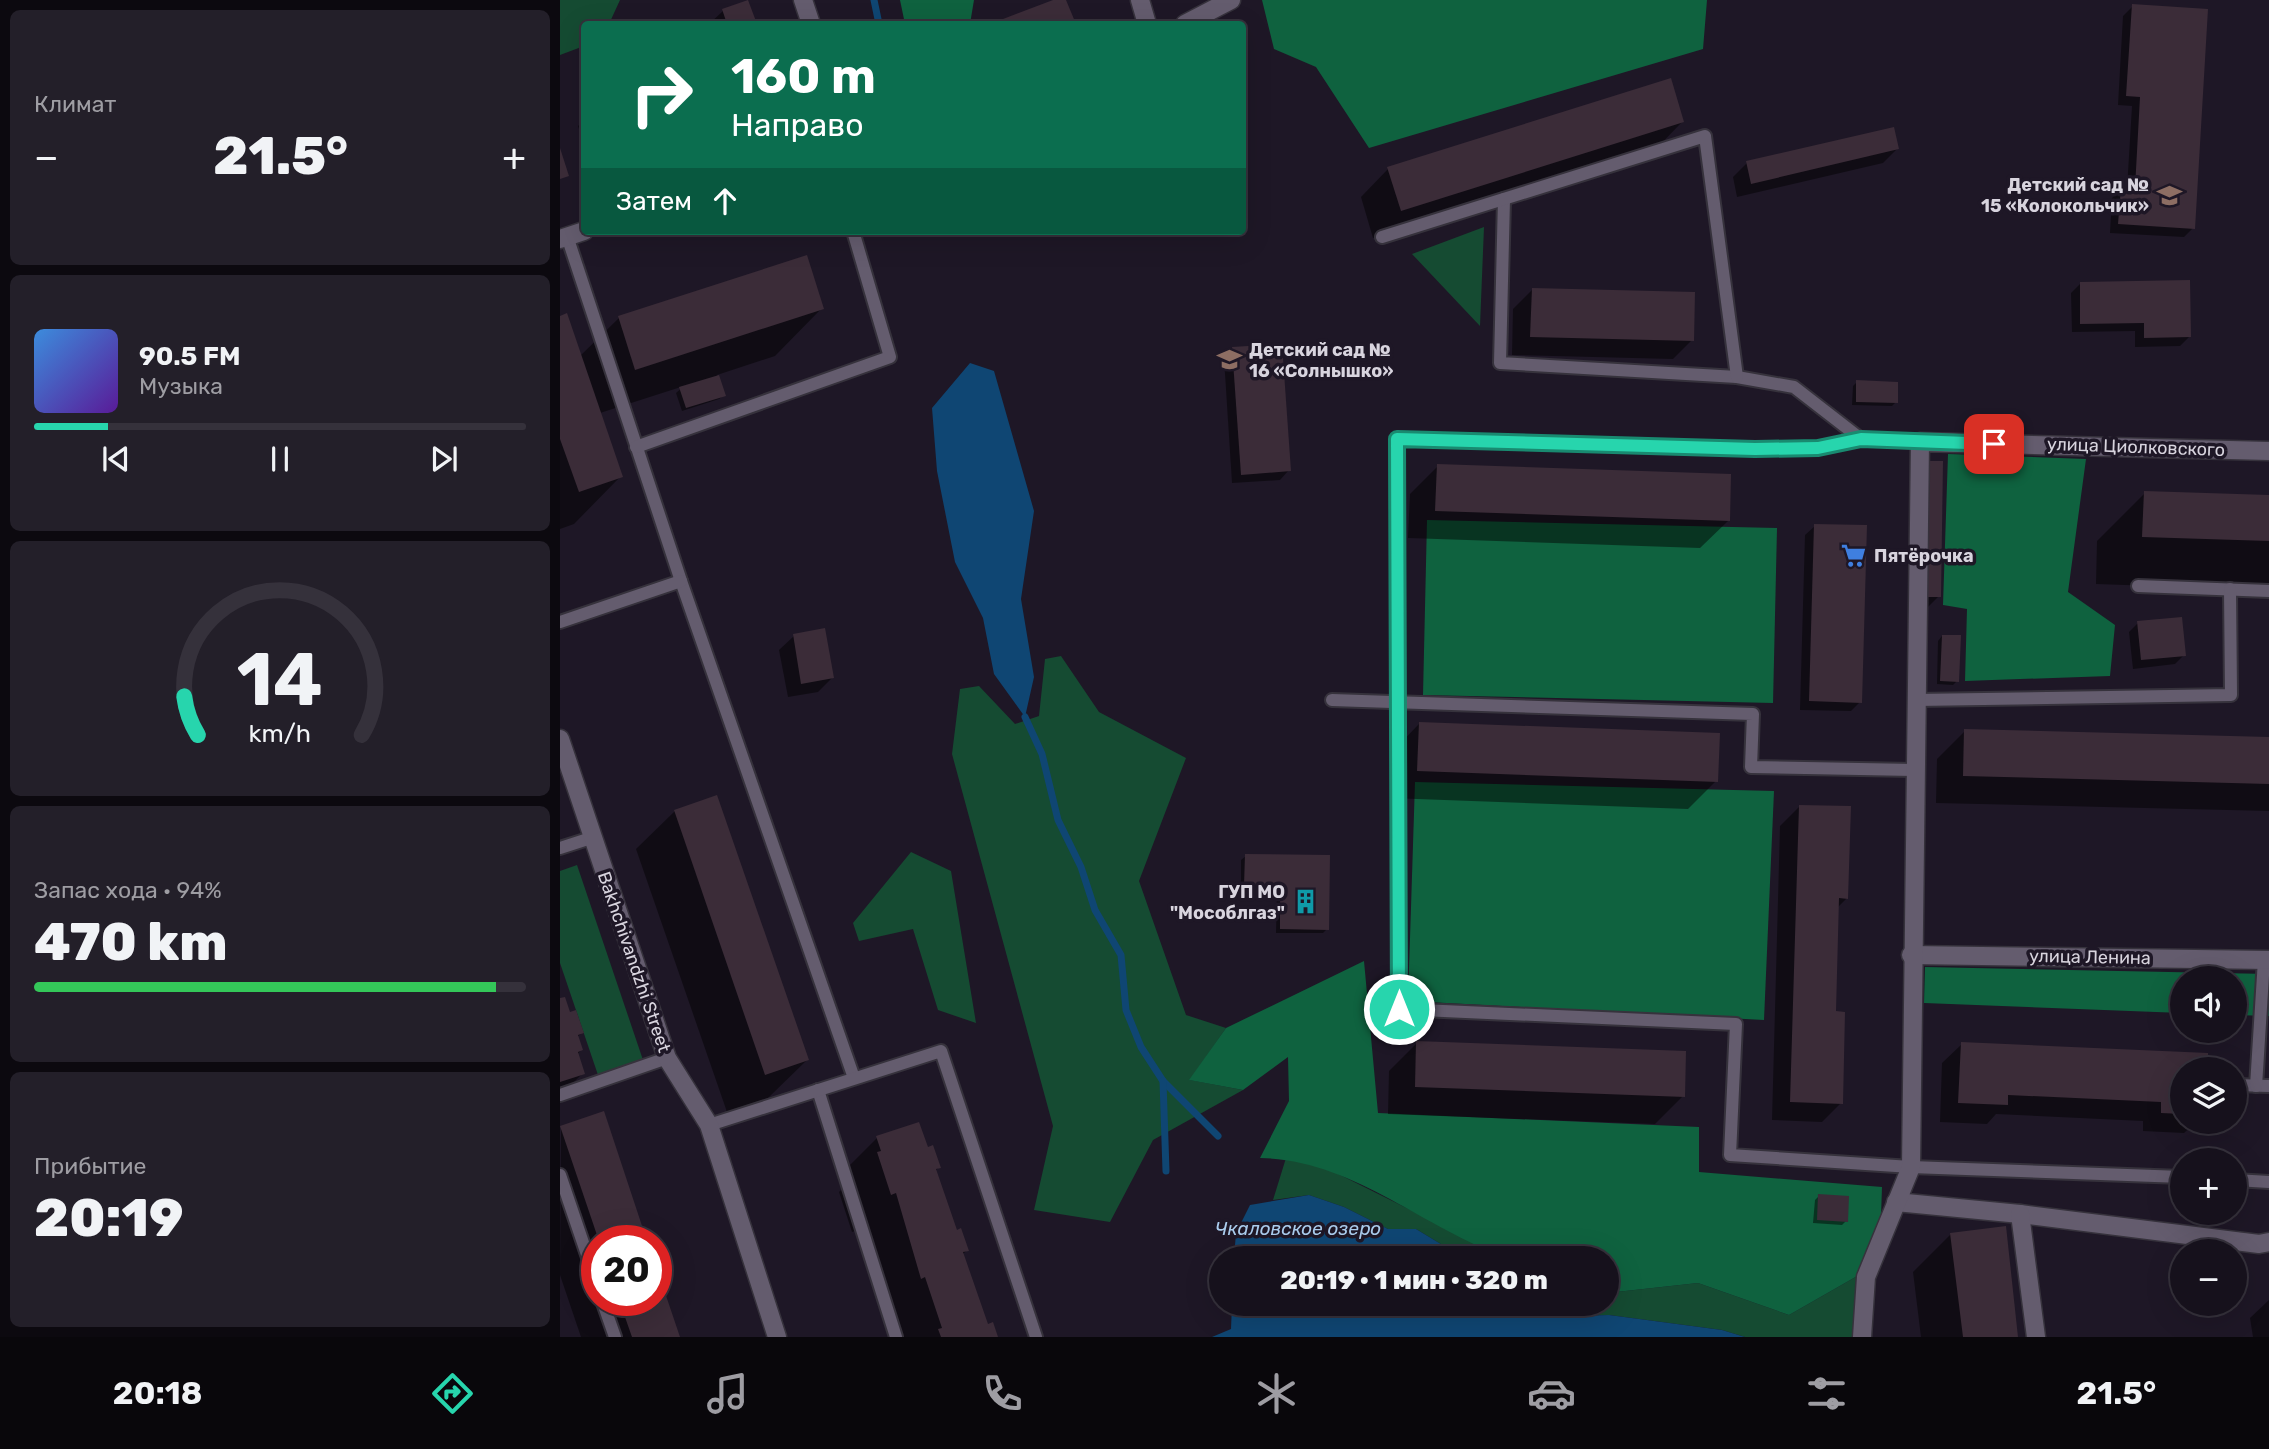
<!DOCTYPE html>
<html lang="ru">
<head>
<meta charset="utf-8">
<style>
	:root { --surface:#16111c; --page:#231f29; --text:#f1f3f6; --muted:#9e9da3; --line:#35313b; --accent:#27d5ad }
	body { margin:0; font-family:Rubik,sans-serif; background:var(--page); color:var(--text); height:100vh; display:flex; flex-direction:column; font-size:26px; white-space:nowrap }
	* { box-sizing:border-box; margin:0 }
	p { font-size:23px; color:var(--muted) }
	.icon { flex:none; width:38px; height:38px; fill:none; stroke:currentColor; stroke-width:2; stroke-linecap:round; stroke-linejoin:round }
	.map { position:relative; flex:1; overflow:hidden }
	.drawer { display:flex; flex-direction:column; gap:10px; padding:10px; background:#0c090f; width:560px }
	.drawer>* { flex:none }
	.top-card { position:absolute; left:21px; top:21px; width:665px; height:214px; border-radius:7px; box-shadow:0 7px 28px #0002,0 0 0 2px var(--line); background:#0b6e4f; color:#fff; overflow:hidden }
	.fabs { position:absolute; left:1610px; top:966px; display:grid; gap:14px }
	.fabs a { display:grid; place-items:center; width:77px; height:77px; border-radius:50%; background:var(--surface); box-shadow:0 7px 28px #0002,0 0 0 2px var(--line); font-size:35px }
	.speed { position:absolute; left:21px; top:1225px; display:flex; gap:14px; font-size:35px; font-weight:700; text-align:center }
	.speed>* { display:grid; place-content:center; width:91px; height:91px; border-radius:50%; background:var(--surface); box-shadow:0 7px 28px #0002,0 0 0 2px var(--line); line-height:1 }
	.speed .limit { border:10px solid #d22; background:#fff; color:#111 }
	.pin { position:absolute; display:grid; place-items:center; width:60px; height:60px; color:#fff; margin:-30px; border-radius:14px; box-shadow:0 4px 10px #0006 }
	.me { position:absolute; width:77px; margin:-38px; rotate:0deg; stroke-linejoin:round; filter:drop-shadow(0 0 5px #0008) }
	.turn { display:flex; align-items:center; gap:24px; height:147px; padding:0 35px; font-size:32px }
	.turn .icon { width:91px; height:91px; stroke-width:2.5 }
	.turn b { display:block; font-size:49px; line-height:60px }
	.then { display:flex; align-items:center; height:66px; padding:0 35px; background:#0003; gap:14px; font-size:26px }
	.big { font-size:52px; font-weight:800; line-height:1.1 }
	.drawer .widget { flex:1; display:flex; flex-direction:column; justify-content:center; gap:10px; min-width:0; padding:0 24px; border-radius:10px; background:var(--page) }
	.drawer .dial { align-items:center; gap:0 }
	.dial svg { height:182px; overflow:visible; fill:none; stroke:var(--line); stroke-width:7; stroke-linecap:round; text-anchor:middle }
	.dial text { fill:var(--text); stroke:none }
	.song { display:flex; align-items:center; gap:21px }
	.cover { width:84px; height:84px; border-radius:10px; background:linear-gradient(135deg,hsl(210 70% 55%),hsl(270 70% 35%)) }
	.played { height:7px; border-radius:4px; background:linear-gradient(90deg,var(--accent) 15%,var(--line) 15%) }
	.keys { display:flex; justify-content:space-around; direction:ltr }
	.heat { display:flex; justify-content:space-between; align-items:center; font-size:38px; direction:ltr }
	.charge { height:10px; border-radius:5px; background:linear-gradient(90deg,#34c759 94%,var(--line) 0) }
	.trip { position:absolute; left:649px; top:1246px; width:410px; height:70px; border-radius:35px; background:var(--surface); box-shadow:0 7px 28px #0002,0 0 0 2px var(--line); font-weight:800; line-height:70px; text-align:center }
	.tabs { display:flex; height:112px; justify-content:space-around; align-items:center; background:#09070b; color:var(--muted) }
	.tabs .icon { width:49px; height:49px }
	.tabs .selected { color:var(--accent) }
	.tabs b { font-size:32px; color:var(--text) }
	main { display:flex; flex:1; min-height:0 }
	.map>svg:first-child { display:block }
	.green { fill:#154b32 }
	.forest { fill:#0f623f }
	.water { fill:#0f4673 }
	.shadow { fill:#0007 }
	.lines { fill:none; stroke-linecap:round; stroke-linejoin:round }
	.stream { stroke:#0f4673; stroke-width:7 }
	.building { fill:#3b2c38 }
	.service-casing { stroke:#36323c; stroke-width:16 }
	.minor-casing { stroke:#36323c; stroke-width:21 }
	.service { stroke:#645c6e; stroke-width:12 }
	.minor { stroke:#645c6e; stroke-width:18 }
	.route-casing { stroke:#198a70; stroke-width:18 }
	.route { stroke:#27d5ad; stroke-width:12 }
	.labels { text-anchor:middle; stroke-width:7; stroke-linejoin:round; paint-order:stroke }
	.poi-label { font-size:18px; font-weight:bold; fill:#d8d4de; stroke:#1e1726; text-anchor:end }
	.street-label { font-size:18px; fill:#d8d4de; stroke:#1e1726 }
	.water-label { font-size:19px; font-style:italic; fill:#aacced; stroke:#1e1726 }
</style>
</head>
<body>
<main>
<section class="drawer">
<div class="widget"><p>Климат</p>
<div class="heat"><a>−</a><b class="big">21.5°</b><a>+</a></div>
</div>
<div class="widget">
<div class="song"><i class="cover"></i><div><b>90.5 FM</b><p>Музыка</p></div></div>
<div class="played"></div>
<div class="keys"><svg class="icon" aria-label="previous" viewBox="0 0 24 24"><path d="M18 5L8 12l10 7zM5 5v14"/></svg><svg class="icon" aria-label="pause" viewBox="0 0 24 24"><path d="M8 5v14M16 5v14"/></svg><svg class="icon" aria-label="next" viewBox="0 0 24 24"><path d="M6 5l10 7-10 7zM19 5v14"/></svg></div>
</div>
<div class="widget dial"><svg viewBox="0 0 100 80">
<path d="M14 69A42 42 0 1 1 86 69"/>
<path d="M14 69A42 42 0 0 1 8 52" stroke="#27d5ad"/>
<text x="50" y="56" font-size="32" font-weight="700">14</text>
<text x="50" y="72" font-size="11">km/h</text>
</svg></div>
<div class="widget"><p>Запас хода · 94%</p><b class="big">470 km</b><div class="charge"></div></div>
<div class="widget"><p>Прибытие</p><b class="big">20:19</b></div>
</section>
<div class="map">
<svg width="1709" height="1337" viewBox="0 0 1709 1337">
	<rect width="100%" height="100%" fill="#1e1726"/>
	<g class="green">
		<path d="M0,0H60L49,24H24V46L0,55Z"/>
		<path d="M924,227L920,326L852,254Z"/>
		<path d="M501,656L539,712L626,758L579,881L626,1015L666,1028L630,1080L683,1090L593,1140L550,1222L474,1210L493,1126L392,754L400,689L419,686L455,724L479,716L485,659Z"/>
		<path d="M351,852L391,871L416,1023L378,1010L353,929L299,941L293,923Z"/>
		<path d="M17,865L83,1060L38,1075L0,963V871Z"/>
		<path d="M726,1158L760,1165L947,1258H904L856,1229H828L784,1207L749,1195L713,1200Z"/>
		<path d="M1299,1275L1304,1337H1185L1162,1330L1049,1315L1012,1316L987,1304H1046L1047,1293L1138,1283L1229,1315Z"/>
	</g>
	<g class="forest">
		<path d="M340,0H414L410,24H345Z"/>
		<path d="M702,0H1147L1143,49L809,148L756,67L714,49Z"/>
		<path d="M1388,454L1526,459L1508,592L1555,625L1550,676L1405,681L1407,609L1383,605Z"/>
		<path d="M867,520L1217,528L1213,703L863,695Z"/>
		<path d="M855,782L1214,791L1204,1020L848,1001Z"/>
		<path d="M804,961L818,1113L1139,1127V1172L1322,1187L1320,1246L1299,1275L1229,1315L1138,1283L1047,1293L1046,1258C1023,1258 964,1264 945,1257C862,1227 791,1159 700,1158L729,1101L728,1057L683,1090L629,1080L666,1028Z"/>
		<path d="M1365,967L1709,974V1016L1675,1015V978H1622V1013L1364,1003Z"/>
	</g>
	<g class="water">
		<path d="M410,363L434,371L474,511L461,599L474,677L465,717L434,674L423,618L395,562L377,471L372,408Z"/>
		<path d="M749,1195L784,1207L828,1229H856L904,1258H674L676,1233L690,1205Z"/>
		<path d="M672,1304H987L1012,1316L1049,1315L1162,1330L1185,1337H652L671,1329Z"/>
	</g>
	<g class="shadow">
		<path d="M497,0H504L514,24H434Z"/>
		<path d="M187,2L195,24H149L163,11Z"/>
		<path d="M1573,6L1633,228L1624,237L1550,233L1552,198L1561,189H1567L1572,106L1558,105L1563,16Z"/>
		<path d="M24,121V144L18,126Z"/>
		<path d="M1122,122L1095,150L813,238L801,197L828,169Z"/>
		<path d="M1337,149L1323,163L1177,197L1173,177L1187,163Z"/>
		<path d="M246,257L262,308L215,356L157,375L164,395L159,399L122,411L116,393L124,386L40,413L61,476L14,524L0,529V318L20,356L59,318Z"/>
		<path d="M1520,284L1629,337L1620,346L1575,347V331L1512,332L1511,293Z"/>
		<path d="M972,290L1132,340L1113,359L952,355L953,309Z"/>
		<path d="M673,349L729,470L720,480L672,483L664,358Z"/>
		<path d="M1297,382L1336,402L1332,406L1292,405L1293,386Z"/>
		<path d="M1370,463L1379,596L1365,610L1356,477Z"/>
		<path d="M878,466L1168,521L1140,548L848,538L850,494Z"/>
		<path d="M1585,493L1709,497V590L1536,584L1537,541Z"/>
		<path d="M1255,526L1300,702L1291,711L1240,710L1245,535Z"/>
		<path d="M1578,623L1624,655L1615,664L1573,669L1569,632Z"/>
		<path d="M234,636L272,678L258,692L228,697L219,650Z"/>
		<path d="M1382,636L1397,681L1393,685L1377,684L1378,641Z"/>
		<path d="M859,724L1156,781L1128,809L830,798L832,752Z"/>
		<path d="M1405,731L1709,738V811L1376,803L1377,759Z"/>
		<path d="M1239,807L1287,898L1277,908L1274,1013L1281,1103L1262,1122L1212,1120L1220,826Z"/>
		<path d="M115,811L247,1060L208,1098L167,1112L76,849Z"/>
		<path d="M686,856L769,857L767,929L763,933H716L717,889H681V860Z"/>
		<path d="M0,1000L22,1033L17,1037L21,1050L17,1055L23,1073L0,1096Z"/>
		<path d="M857,1043L1123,1096L1095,1124L828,1114L829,1071Z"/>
		<path d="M1402,1044L1647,1055L1646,1069H1622V1122H1636L1624,1133L1583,1131V1121L1436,1114L1427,1124L1380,1122L1382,1063Z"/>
		<path d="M1,1127L85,1241H37V1300H96V1273L118,1337H21L0,1275Z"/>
		<path d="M317,1138L367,1149L379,1167L375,1171L396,1232L407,1250L402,1255L427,1326L436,1337H334L327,1314L322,1316L298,1230L292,1232L279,1192L283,1188L279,1176Z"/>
		<path d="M1259,1196L1286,1221L1282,1225L1253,1223L1255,1200Z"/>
		<path d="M1391,1234L1456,1337H1361L1353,1272Z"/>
		<path d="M1709,1300V1337H1693L1690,1318Z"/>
	</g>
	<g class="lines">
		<g class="stream">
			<path d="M314,0L319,24"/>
			<path d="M465,717L482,754L498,820L521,867L535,910L561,955L566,1010L581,1047L603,1081L658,1136"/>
			<path d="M603,1081L606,1171"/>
		</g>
	</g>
	<g class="building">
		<path d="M188,0L197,24H167L162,9Z"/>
		<path d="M493,0H506L516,24H430Z"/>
		<path d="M1572,4L1648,9L1635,229L1558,224L1561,187L1575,188L1580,97L1566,96Z"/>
		<path d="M1111,78L1124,122L841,211L827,167Z"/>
		<path d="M1334,127L1339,149L1191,184L1186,161Z"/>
		<path d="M0,148L9,176L0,179Z"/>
		<path d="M247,255L264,309L75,370L58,316Z"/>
		<path d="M1630,280L1631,337L1584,338V323L1520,324V282Z"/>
		<path d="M972,288L1135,292L1134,341L970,337Z"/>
		<path d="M7,313L63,477L19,492L0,439V316Z"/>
		<path d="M722,344L731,471L681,475L672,347Z"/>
		<path d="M159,375L166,396L126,408L119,387Z"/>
		<path d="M1296,380L1338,382V403L1296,402Z"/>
		<path d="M1370,461H1383L1381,597H1367Z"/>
		<path d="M877,464L1171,474L1170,521L875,511Z"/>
		<path d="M1584,491L1709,495V541L1582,537Z"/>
		<path d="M1254,524L1307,525L1302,703L1249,701Z"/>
		<path d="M1622,617L1626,656L1581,660L1577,621Z"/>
		<path d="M265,628L274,678L241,684L233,634Z"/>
		<path d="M1382,635H1401L1399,682L1380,681Z"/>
		<path d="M859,722L1160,733L1158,782L857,771Z"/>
		<path d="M1404,729L1709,737V784L1403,776Z"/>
		<path d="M157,795L249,1060L205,1075L114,810Z"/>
		<path d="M1239,805L1291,806L1288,899L1279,898L1276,1011L1285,1012L1283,1104L1230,1102Z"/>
		<path d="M685,854L770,855L769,930L720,929V886H684Z"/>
		<path d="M5,997L10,1012L16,1010L24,1033L18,1035L23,1050L18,1052L25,1074L0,1082V998Z"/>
		<path d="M856,1041L1126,1051L1125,1097L855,1087Z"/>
		<path d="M1401,1042L1648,1053V1069H1622V1114L1601,1113V1102L1448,1095V1105L1398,1103Z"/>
		<path d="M44,1111L87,1241H39L0,1126Z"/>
		<path d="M359,1122L368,1147L373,1145L381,1168L376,1169L397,1230L401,1228L409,1251L403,1252L428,1324L433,1322L438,1337H381L378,1329L382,1328L365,1277L361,1279L336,1193L331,1195L317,1152L321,1151L316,1136Z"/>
		<path d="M1258,1194L1289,1196L1288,1222L1257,1220Z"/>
		<path d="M1446,1226L1458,1337H1403L1390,1233Z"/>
		<path d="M97,1269L120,1337H72L59,1300H96Z"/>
	</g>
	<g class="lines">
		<defs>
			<g id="service">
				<path d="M944,199L940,363L1177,377L1234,387L1301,439"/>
				<path d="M7,236L121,581L294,1078"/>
				<path d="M822,237L1145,136L1177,377"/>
				<path d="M1360,442L1301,439L1258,448L1195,449L837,439L839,1009L1176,1024L1170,1155L1351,1167L1622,1177"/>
				<path d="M76,447L330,357L293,231"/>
				<path d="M1578,586L1709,591"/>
				<path d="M0,622L121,581"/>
				<path d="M772,700L1193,714L1191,767L1354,770"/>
				<path d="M1356,700L1671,695L1670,589"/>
				<path d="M0,848L31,838"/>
				<path d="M1675,1085L1709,1086"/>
				<path d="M1696,1086L1704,960"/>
				<path d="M258,1090L336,1337"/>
				<path d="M0,1095L107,1058"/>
				<path d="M149,1125L381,1051L476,1337"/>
				<path d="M0,1175L37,1284"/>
				<path d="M1675,1180L1709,1182"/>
				<path d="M42,1300L55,1337"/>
			</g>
			<g id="minor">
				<path d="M243,0L251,24"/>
				<path d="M580,0L587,24"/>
				<path d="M625,24L671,0"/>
				<path d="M0,239L24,231"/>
				<path d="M0,739L107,1058L149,1125L217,1337"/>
				<path d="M1351,955L1709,960"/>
				<path d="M1336,1202L1460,1214L1699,1244L1709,1242"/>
				<path d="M1460,1214L1476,1337"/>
				<path d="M1302,1337L1306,1277L1351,1167L1360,442L1709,451"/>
			</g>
		</defs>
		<use href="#service" class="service-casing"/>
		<use href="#minor" class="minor-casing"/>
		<use href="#service" class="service"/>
		<use href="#minor" class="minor"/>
	</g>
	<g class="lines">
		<defs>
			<path id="route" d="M839,1009L837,439L1195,449L1258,448L1301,439L1434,444"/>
		</defs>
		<use href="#route" class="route-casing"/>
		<use href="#route" class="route"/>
	</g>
	<defs>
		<symbol id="school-bare" viewBox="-9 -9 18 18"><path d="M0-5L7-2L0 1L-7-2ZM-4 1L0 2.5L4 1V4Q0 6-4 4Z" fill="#8d6e63" stroke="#1e1726" stroke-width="2.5" paint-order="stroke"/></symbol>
		<symbol id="supermarket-bare" viewBox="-9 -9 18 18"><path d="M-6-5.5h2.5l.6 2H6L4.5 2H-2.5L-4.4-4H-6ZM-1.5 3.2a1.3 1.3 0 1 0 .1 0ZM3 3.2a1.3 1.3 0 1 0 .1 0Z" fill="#3f7fe0" stroke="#1e1726" stroke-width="2.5" paint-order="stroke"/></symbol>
		<symbol id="building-bare" viewBox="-9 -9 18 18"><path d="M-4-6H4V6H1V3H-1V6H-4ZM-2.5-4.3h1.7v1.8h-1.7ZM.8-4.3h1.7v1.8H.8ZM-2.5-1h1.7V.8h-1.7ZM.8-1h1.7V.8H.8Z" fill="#0f9aa8" stroke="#1e1726" stroke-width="2.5" paint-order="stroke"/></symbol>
	</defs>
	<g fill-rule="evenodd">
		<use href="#school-bare" x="1592" y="178" width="35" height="35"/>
		<use href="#school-bare" x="652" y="342" width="35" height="35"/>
		<use href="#supermarket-bare" x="1276" y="538" width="35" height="35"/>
		<use href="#building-bare" x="728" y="884" width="35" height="35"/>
	</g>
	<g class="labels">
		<g class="poi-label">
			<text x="1589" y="191">Детский сад №<tspan x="1589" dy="21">15 «Колокольчик»</tspan></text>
			<text x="689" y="356" text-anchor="start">Детский сад №<tspan x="689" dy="21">16 «Солнышко»</tspan></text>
			<text x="1314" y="562" text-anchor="start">Пятёрочка</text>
			<text x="725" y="898">ГУП МО<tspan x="725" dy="21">"Мособлгаз"</tspan></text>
		</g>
		<g class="street-label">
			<text transform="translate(1576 447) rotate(2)" y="6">улица Циолковского</text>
			<text transform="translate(1530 957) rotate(1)" y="6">улица Ленина</text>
			<text transform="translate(74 962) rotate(71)" y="6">Bakhchivandzhi Street</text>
		</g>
		<g class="water-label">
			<text x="738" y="1235">Чкаловское озеро</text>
		</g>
	</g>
</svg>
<div class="fabs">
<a><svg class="icon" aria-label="sound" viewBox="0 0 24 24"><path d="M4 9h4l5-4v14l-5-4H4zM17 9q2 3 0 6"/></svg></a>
<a><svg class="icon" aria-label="layers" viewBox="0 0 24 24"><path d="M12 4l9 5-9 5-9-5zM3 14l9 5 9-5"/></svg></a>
<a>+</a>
<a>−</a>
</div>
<div class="speed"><div class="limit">20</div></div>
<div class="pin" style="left:1434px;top:444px;background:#d93025"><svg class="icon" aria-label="arrive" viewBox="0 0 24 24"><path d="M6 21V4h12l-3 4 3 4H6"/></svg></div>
<svg class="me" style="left:839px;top:1009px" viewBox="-20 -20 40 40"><circle r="17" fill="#27d5ad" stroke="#fff" stroke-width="3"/><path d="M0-11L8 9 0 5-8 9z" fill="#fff"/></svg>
<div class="trip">20:19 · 1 мин · 320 m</div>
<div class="top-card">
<div class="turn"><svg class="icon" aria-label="right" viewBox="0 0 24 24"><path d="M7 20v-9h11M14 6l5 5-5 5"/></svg><div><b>160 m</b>Направо</div></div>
<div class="then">Затем<svg class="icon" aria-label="ahead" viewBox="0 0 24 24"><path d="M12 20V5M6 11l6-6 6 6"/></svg></div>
</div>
</div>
</main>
<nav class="tabs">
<b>20:18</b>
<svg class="icon selected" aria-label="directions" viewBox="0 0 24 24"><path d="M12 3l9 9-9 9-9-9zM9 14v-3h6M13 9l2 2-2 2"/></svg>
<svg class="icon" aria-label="music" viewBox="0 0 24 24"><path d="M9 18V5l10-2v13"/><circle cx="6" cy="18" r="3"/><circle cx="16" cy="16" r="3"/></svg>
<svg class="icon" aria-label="phone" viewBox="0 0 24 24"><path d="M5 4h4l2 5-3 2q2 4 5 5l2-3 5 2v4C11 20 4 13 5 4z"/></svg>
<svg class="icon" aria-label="climate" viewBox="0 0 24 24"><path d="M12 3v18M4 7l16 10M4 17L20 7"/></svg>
<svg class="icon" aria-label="car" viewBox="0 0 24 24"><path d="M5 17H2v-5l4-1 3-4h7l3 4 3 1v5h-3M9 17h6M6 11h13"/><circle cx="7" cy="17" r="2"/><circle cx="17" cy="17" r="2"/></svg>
<svg class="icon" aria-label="filters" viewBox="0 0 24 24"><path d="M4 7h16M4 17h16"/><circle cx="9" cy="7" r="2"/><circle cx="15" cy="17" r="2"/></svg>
<b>21.5°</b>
</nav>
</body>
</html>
